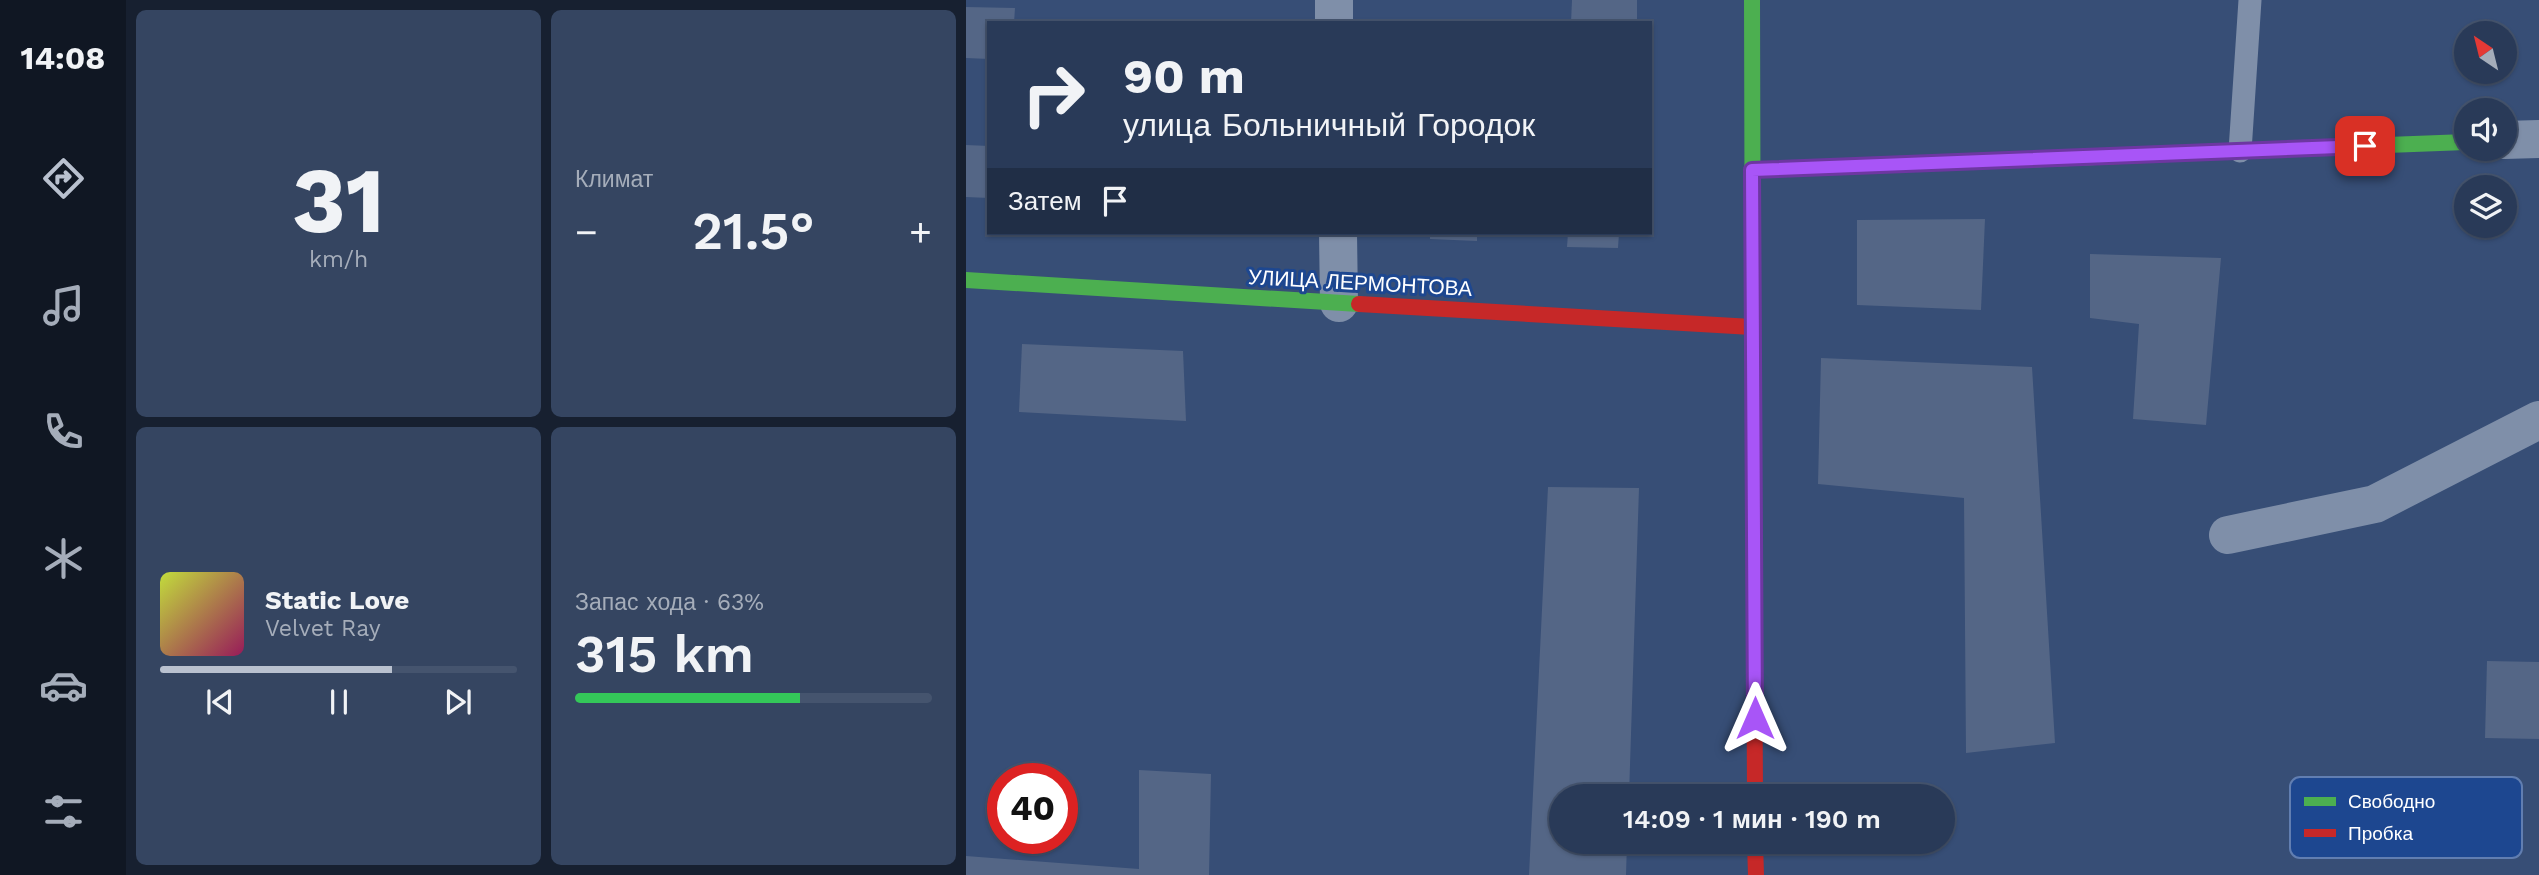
<!DOCTYPE html>
<html lang="ru">
<head>
<meta charset="utf-8">
<style>
	:root { --surface:#293a58; --page:#354561; --text:#f1f3f6; --muted:#a5adba; --line:#45546e; --accent:#b9c1cf }
	body { margin:0; font-family:"Work Sans",sans-serif; background:var(--page); color:var(--text); height:100vh; display:flex; flex-direction:column; font-size:26px; white-space:nowrap }
	* { box-sizing:border-box; margin:0 }
	p { font-size:23px; color:var(--muted) }
	.icon { flex:none; width:38px; height:38px; fill:none; stroke:currentColor; stroke-width:2; stroke-linecap:round; stroke-linejoin:round }
	.map { position:relative; flex:1; overflow:hidden }
	.side { display:flex; flex-direction:column; gap:10px; padding:10px; background:#172030; width:840px }
	.side>* { flex:none }
	.guide { position:absolute; left:21px; top:21px; width:665px; height:214px; border-radius:0px; box-shadow:0 2px 5px #0004,0 0 0 2px var(--line); background:#293a58; color:var(--text); overflow:hidden }
	.needle { width:46px; rotate:325deg }
	.fabs { position:absolute; left:1488px; top:21px; display:grid; gap:14px }
	.fabs a { display:grid; place-items:center; width:63px; height:63px; border-radius:50%; background:var(--surface); box-shadow:0 2px 5px #0004,0 0 0 2px var(--line); font-size:35px }
	.speed { position:absolute; left:21px; top:763px; display:flex; gap:14px; font-size:35px; font-weight:700; text-align:center }
	.speed>* { display:grid; place-content:center; width:91px; height:91px; border-radius:50%; background:var(--surface); box-shadow:0 2px 5px #0004,0 0 0 2px var(--line); line-height:1 }
	.speed .limit { border:10px solid #d22; background:#fff; color:#111 }
	.pin { position:absolute; display:grid; place-items:center; width:60px; height:60px; color:#fff; margin:-30px; border-radius:14px; box-shadow:0 4px 10px #0006 }
	.me { position:absolute; width:77px; margin:-38px; rotate:0deg; stroke-linejoin:round; filter:drop-shadow(0 0 5px #0008) }
	.turn { display:flex; align-items:center; gap:24px; height:147px; padding:0 21px; font-size:32px }
	.turn .icon { width:91px; height:91px; stroke-width:2.5 }
	.turn b { display:block; font-size:49px; line-height:60px }
	.then { display:flex; align-items:center; height:66px; padding:0 21px; background:#0003; gap:14px; font-size:26px }
	.big { font-size:52px; font-weight:600; line-height:1.1 }
	.side .widget { flex:1; display:flex; flex-direction:column; justify-content:center; gap:10px; min-width:0; padding:0 24px; border-radius:10px; background:var(--page) }
	.side .dial { align-items:center; gap:0 }
	.dial b { font-size:91px; line-height:1 }
	.song { display:flex; align-items:center; gap:21px }
	.cover { width:84px; height:84px; border-radius:10px; background:linear-gradient(135deg,hsl(70 70% 55%),hsl(330 70% 35%)) }
	.played { height:7px; border-radius:4px; background:linear-gradient(90deg,var(--accent) 65%,var(--line) 65%) }
	.keys { display:flex; justify-content:space-around; direction:ltr }
	.heat { display:flex; justify-content:space-between; align-items:center; font-size:38px; direction:ltr }
	.charge { height:10px; border-radius:5px; background:linear-gradient(90deg,#34c759 63%,var(--line) 0) }
	.side .tiles { flex:1; display:grid; gap:10px; grid-template-columns:repeat(2,1fr) }
	.trip { position:absolute; left:583px; top:784px; width:406px; height:70px; border-radius:35px; background:var(--surface); box-shadow:0 2px 5px #0004,0 0 0 2px var(--line); font-weight:600; line-height:70px; text-align:center }
	main { display:flex; flex:1; min-height:0 }
	.tabs { display:flex; flex-direction:column; width:126px; justify-content:space-around; align-items:center; background:#101723; color:var(--muted) }
	.tabs .icon { width:49px; height:49px }
	.tabs .active { color:var(--accent) }
	.tabs b { font-size:32px; color:var(--text) }
	.map>svg:first-child { display:block }
	.building { fill:#546686 }
	.lines { fill:none; stroke-linecap:round; stroke-linejoin:round }
	.lane { stroke:#7f8fa9; stroke-width:23 }
	.street { stroke:#7f8fa9; stroke-width:38 }
	.fast { stroke:#4caf50; stroke-width:16 }
	.jam { stroke:#c62828; stroke-width:16 }
	.route-casing { stroke:#6d37a1; stroke-width:18 }
	.route { stroke:#a855f7; stroke-width:12 }
	.labels { text-anchor:middle; stroke-width:6; stroke-linejoin:round; paint-order:stroke }
	.street-label { font-size:21px; fill:#fff; stroke:#1d4790 }
	.key { fill:#1d4790; stroke:#617eb1; stroke-width:2 }
	.key-label { font-size:19px; fill:#fff }
</style>
</head>
<body>
<main>
<nav class="tabs">
<b>14:08</b>
<svg class="icon active" aria-label="directions" viewBox="0 0 24 24"><path d="M12 3l9 9-9 9-9-9zM9 14v-3h6M13 9l2 2-2 2"/></svg>
<svg class="icon" aria-label="music" viewBox="0 0 24 24"><path d="M9 18V5l10-2v13"/><circle cx="6" cy="18" r="3"/><circle cx="16" cy="16" r="3"/></svg>
<svg class="icon" aria-label="phone" viewBox="0 0 24 24"><path d="M5 4h4l2 5-3 2q2 4 5 5l2-3 5 2v4C11 20 4 13 5 4z"/></svg>
<svg class="icon" aria-label="climate" viewBox="0 0 24 24"><path d="M12 3v18M4 7l16 10M4 17L20 7"/></svg>
<svg class="icon" aria-label="car" viewBox="0 0 24 24"><path d="M5 17H2v-5l4-1 3-4h7l3 4 3 1v5h-3M9 17h6M6 11h13"/><circle cx="7" cy="17" r="2"/><circle cx="17" cy="17" r="2"/></svg>
<svg class="icon" aria-label="filters" viewBox="0 0 24 24"><path d="M4 7h16M4 17h16"/><circle cx="9" cy="7" r="2"/><circle cx="15" cy="17" r="2"/></svg>
</nav>
<section class="side">
<div class="tiles">
<div class="widget dial"><b>31</b><p>km/h</p></div>
<div class="widget"><p>Климат</p>
<div class="heat"><a>−</a><b class="big">21.5°</b><a>+</a></div>
</div>
<div class="widget">
<div class="song"><i class="cover"></i><div><b>Static Love</b><p>Velvet Ray</p></div></div>
<div class="played"></div>
<div class="keys"><svg class="icon" aria-label="previous" viewBox="0 0 24 24"><path d="M18 5L8 12l10 7zM5 5v14"/></svg><svg class="icon" aria-label="pause" viewBox="0 0 24 24"><path d="M8 5v14M16 5v14"/></svg><svg class="icon" aria-label="next" viewBox="0 0 24 24"><path d="M6 5l10 7-10 7zM19 5v14"/></svg></div>
</div>
<div class="widget"><p>Запас хода · 63%</p><b class="big">315 km</b><div class="charge"></div></div>
</div>
</section>
<div class="map">
<svg width="1573" height="875" viewBox="0 0 1573 875">
	<rect width="100%" height="100%" fill="#374e76"/>
	<g class="building">
		<path d="M606,0H671V23H605Z"/>
		<path d="M0,7L49,8L48,23H23V59L0,58Z"/>
		<path d="M0,145L23,146V198L0,197Z"/>
		<path d="M1019,219L1015,310L891,305V220Z"/>
		<path d="M464,233H511V241L464,239Z"/>
		<path d="M602,233H653L652,248L601,247Z"/>
		<path d="M1124,254L1255,258L1240,425L1167,419L1173,324L1124,318Z"/>
		<path d="M56,344L217,351L220,421L53,412Z"/>
		<path d="M855,358L1066,367L1089,743L1000,753L998,498L852,484Z"/>
		<path d="M582,487L673,488L663,796H595V842H661L660,875H563Z"/>
		<path d="M1521,661L1573,662V739L1519,738Z"/>
		<path d="M173,770L245,774L243,875H0V856L173,869Z"/>
	</g>
	<g class="lines">
		<path class="lane" d="M1274,151L1284,0"/>
		<g class="street">
			<path d="M368,0V23"/>
			<path d="M1538,140L1573,139"/>
			<path d="M372,233L373,303"/>
			<path d="M1262,535L1409,504L1573,420"/>
		</g>
		<g class="fast">
			<path d="M786,0L787,382"/>
			<path d="M1395,146L1500,142"/>
			<path d="M786,170L1130,157"/>
			<path d="M0,280L393,304"/>
		</g>
		<g class="jam">
			<path d="M1130,157L1395,146"/>
			<path d="M393,304L786,327"/>
			<path d="M787,382L789,796"/>
			<path d="M789,842L790,875"/>
		</g>
	</g>
	<g class="lines">
		<defs>
			<path id="route" d="M789,718L786,170L1399,146"/>
		</defs>
		<use href="#route" class="route-casing"/>
		<use href="#route" class="route"/>
	</g>
	<g class="labels">
		<g class="street-label">
			<text transform="translate(394 283) rotate(3)" y="7">УЛИЦА ЛЕРМОНТОВА</text>
		</g>
	</g>
	<rect x="1324" y="777" width="232" height="81" rx="10" class="key"/>
	<rect x="1338" y="797" width="32" height="9" fill="#4caf50"/>
	<rect x="1338" y="829" width="32" height="8" fill="#c62828"/>
	<g class="key-label">
		<text x="1382" y="808">Свободно</text>
		<text x="1382" y="840">Пробка</text>
	</g>
</svg>
<div class="fabs">
<a><svg class="needle" viewBox="-14 -14 28 28"><path d="M0-13l5 13h-10z" fill="#e53935"/><path d="M0 13l5-13h-10z" fill="#a5adba"/></svg></a>
<a><svg class="icon" aria-label="sound" viewBox="0 0 24 24"><path d="M4 9h4l5-4v14l-5-4H4zM17 9q2 3 0 6"/></svg></a>
<a><svg class="icon" aria-label="layers" viewBox="0 0 24 24"><path d="M12 4l9 5-9 5-9-5zM3 14l9 5 9-5"/></svg></a>
</div>
<div class="speed"><div class="limit">40</div></div>
<div class="pin" style="left:1399px;top:146px;background:#d93025"><svg class="icon" aria-label="arrive" viewBox="0 0 24 24"><path d="M6 21V4h12l-3 4 3 4H6"/></svg></div>
<svg class="me" style="left:789px;top:718px" viewBox="-20 -20 40 40"><path d="M0-17L14 15 0 8-14 15z" fill="#a855f7" stroke="#fff" stroke-width="4"/></svg>
<div class="trip">14:09 · 1 мин · 190 m</div>
<div class="guide">
<div class="turn"><svg class="icon" aria-label="right" viewBox="0 0 24 24"><path d="M7 20v-9h11M14 6l5 5-5 5"/></svg><div><b>90 m</b>улица Больничный Городок</div></div>
<div class="then">Затем<svg class="icon" aria-label="arrive" viewBox="0 0 24 24"><path d="M6 21V4h12l-3 4 3 4H6"/></svg></div>
</div>
</div>
</main>
</body>
</html>
